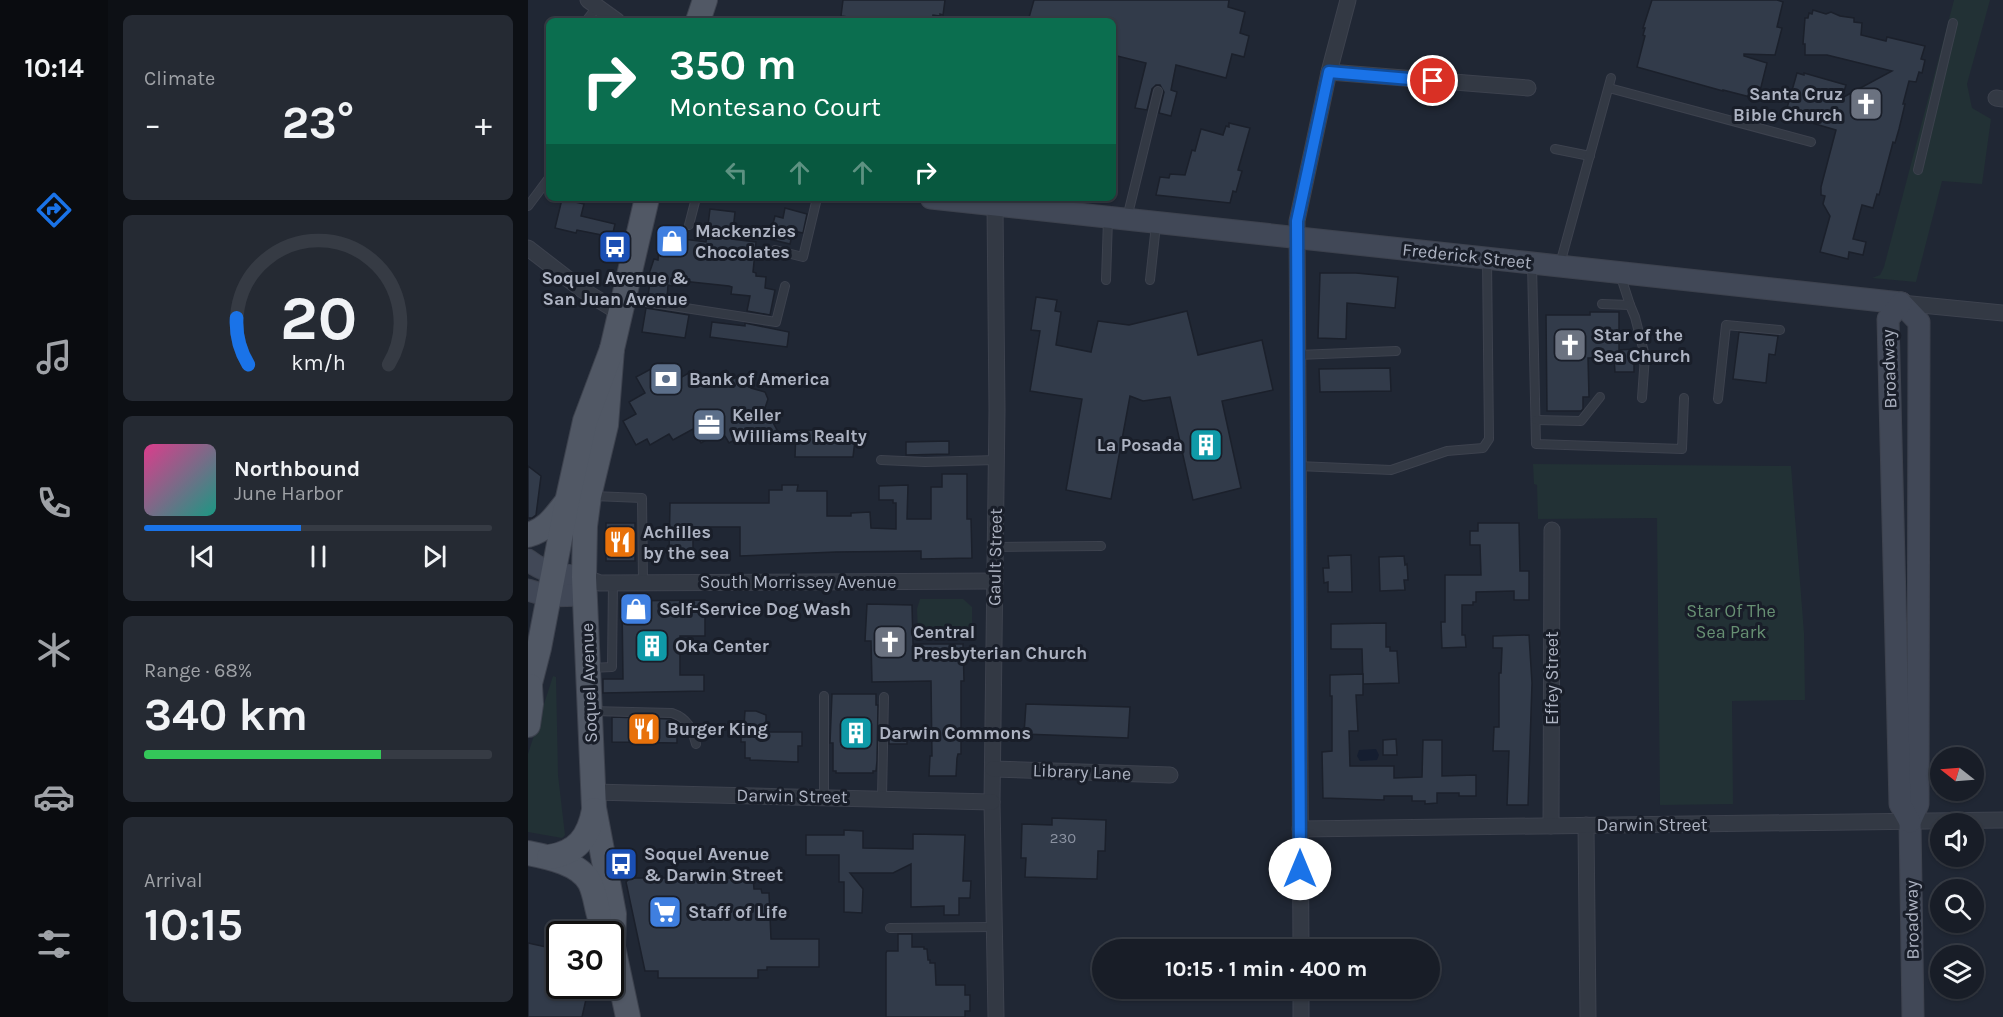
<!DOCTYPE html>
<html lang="en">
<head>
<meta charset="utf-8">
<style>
	:root { --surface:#181d27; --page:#252a33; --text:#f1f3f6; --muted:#9fa2a7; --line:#363b44; --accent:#1a73e8 }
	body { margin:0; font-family:Karla,sans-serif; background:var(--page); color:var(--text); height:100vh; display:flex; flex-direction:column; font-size:22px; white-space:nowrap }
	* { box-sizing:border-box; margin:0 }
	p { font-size:20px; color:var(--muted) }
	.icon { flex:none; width:33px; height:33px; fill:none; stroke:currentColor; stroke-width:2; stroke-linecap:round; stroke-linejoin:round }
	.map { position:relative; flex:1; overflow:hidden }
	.panel { display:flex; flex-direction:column; gap:15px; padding:15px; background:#0d1015; width:420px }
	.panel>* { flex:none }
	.hud { position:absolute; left:18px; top:18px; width:570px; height:183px; border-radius:9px; box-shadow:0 2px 4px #0004,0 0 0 2px var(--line); background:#0b6e4f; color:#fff; overflow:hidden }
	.needle { width:39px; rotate:287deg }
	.controls { position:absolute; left:1402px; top:747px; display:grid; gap:12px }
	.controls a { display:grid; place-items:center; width:54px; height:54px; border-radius:50%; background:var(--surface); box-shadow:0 2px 4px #0004,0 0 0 2px var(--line); font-size:30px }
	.speed { position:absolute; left:18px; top:921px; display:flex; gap:12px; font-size:30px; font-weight:700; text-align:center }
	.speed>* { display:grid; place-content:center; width:78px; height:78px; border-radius:50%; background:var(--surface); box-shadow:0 2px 4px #0004,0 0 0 2px var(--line); line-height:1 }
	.speed .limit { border:3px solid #111; border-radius:9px; background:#fff; color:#111 }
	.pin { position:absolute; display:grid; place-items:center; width:51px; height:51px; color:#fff; margin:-26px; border:3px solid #fff; border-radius:50%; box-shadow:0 2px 6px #0007 }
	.me { position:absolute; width:66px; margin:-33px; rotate:0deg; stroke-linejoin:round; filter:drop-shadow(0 0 4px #0008) }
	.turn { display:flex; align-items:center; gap:21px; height:126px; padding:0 24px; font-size:27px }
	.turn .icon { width:78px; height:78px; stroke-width:2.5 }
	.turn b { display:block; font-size:42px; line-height:51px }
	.lanes { display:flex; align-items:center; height:57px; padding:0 24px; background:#0003; justify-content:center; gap:30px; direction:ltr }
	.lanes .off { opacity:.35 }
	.big { font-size:45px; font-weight:700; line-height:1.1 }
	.panel .card { flex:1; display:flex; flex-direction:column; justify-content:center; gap:9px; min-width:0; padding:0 21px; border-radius:9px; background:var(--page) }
	.panel .dial { align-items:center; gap:0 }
	.dial svg { height:156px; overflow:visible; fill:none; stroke:var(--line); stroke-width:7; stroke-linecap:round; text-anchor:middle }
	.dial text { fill:var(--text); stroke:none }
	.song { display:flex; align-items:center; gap:18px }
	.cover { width:72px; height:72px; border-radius:9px; background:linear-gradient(135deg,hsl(330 70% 55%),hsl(170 70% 35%)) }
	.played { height:6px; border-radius:3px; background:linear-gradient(90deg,var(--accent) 45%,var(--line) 45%) }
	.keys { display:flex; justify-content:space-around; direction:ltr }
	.heat { display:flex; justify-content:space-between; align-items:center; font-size:33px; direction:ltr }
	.charge { height:9px; border-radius:4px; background:linear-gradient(90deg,#34c759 68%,var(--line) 0) }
	.trip { position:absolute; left:564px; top:939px; width:348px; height:60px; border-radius:30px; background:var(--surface); box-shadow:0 2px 4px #0004,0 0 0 2px var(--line); font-weight:700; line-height:60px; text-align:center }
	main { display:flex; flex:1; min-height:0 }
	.menu { display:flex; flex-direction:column; width:108px; justify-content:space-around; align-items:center; background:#0a0c10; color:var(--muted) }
	.menu .icon { width:42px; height:42px }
	.menu .selected { color:var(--accent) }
	.menu b { font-size:27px; color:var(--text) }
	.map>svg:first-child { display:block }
	.green { fill:#223135 }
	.water { fill:#151e30 }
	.building { fill:#323b4a; stroke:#1b202b; stroke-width:1.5 }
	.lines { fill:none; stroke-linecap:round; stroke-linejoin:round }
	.service-casing { stroke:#3d424e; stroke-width:10 }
	.minor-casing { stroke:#3d424e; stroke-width:17 }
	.secondary-casing { stroke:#3d424e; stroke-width:23 }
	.primary-casing { stroke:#3d424e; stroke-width:26 }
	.service { stroke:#333944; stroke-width:8 }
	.minor { stroke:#333944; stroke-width:15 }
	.secondary { stroke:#414857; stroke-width:21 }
	.primary { stroke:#515865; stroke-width:24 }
	.route-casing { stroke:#114b97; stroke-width:15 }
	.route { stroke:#1a73e8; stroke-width:10 }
	.labels { text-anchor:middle; stroke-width:6; stroke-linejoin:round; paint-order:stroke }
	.number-label { font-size:15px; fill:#8c93a2 }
	.poi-label { font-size:18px; font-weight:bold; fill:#adb3c2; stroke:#191e29; text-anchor:start }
	.street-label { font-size:18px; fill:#adb3c2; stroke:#191e29 }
	.park-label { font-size:18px; fill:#679073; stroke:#191e29 }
</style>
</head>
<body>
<main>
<nav class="menu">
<b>10:14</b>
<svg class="icon selected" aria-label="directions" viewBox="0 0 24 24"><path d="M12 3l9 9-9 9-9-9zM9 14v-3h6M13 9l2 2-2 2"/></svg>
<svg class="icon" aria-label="music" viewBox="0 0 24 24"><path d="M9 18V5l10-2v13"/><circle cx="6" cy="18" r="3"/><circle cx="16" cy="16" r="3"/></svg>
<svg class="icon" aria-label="phone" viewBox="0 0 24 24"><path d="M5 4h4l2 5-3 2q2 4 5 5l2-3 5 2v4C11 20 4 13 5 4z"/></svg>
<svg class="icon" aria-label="climate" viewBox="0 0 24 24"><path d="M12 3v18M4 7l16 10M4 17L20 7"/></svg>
<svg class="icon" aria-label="car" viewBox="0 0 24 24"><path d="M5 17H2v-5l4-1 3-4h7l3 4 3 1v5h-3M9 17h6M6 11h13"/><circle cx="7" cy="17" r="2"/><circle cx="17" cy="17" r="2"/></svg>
<svg class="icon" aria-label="filters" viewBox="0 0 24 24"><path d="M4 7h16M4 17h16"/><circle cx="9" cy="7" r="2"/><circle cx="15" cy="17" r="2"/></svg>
</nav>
<section class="panel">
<div class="card"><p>Climate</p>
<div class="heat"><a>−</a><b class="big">23°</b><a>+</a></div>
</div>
<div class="card dial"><svg viewBox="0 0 100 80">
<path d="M14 69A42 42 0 1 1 86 69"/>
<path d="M14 69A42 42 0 0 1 8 45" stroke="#1a73e8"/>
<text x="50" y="56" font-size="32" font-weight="700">20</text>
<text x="50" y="72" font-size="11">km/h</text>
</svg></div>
<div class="card">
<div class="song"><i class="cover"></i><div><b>Northbound</b><p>June Harbor</p></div></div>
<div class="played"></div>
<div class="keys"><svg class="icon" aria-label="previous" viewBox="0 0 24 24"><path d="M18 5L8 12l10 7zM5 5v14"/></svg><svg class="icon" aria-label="pause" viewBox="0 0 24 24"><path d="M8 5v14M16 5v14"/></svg><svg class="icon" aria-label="next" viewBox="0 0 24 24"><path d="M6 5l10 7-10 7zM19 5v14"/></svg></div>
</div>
<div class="card"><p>Range · 68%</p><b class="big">340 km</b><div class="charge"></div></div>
<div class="card"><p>Arrival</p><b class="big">10:15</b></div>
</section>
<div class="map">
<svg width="1475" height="1017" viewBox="0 0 1475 1017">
	<rect width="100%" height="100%" fill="#202734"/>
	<g class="green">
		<path d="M1426,0H1462L1439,84L1444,108L1463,119L1454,184L1414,181L1388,282L1344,278L1352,275L1356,267Z"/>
		<path d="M1005,464L1263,466L1276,633L1277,700L1204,701L1205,804L1132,805L1129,518L1010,519L1009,485L1006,484Z"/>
		<path d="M392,599H435L444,607V633L390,632L389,609Z"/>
		<path d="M25,676L28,677L30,775L37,835L34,838L0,832V754Z"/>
	</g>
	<path class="water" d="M848,749L851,755L849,760L832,761L829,756L831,750Z"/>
	<g class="building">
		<path d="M315,0H417L415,15L412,14V16L405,15L404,21H348L313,16Z"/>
		<path d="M506,0H701L700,7L717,12L712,33L721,36L716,57L704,54L698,78L648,65L643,90L649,92L643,116L631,113L636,92L632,85H628L624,89L619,110L607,108L618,63L585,55V21H500Z"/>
		<path d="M1124,0H1249L1255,2L1249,27L1254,28L1247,55L1216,54V56L1239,63L1230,99L1195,90V91L1109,67L1117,36L1115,35L1117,28H1115Z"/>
		<path d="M1285,10L1298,14L1303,12L1312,16L1326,18V22L1334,23L1333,35L1358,41L1359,37L1397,46L1393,59L1397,60L1394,73L1391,72L1388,82L1381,81L1375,104H1377L1371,129L1367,143L1365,142L1363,150L1351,195L1349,194L1345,208L1334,205L1325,239L1338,242L1335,255L1321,252L1320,259L1292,252L1302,216L1295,204L1297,196L1293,195V187L1308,130L1257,115L1269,73L1276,75V73L1318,85L1314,98L1364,71L1299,55H1277V44H1275L1277,18H1280L1281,13L1284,14Z"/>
		<path d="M701,123L722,128L710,170L714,171L708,192L705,191L702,203L628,195L632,177L641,178L642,174L657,175L664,150L667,151L673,129L695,135L698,126L701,127Z"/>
		<path d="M34,199L56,204L53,216L87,224L84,237L49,230L48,233L27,228Z"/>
		<path d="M257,208L279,214L275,233L265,231L262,244L241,239L247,216L255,218Z"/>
		<path d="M182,209L207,212L204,239L228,242L225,272L228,273V276L238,277L237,288L247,290L242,315L219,311L222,296L203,294L204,287L201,286L145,280L144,286L140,285L139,299L120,296L123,275L121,274L126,259L130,260L132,236L178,242Z"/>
		<path d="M792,273H828L870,277L867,308L819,303L818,339L790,338Z"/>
		<path d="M508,297L529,300L527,311L533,312L528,345L563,352L570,321L601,325L659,311L670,355L734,340L745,390L694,401L713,488L665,500L642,397L615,401L602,396L583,499L538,490L554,399L502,391L512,331L503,330Z"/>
		<path d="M118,308L161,315L157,338L114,332Z"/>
		<path d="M1062,312H1091V350L1106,349V372H1087L1086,358H1060L1061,397H1055V409L1053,411H1019L1018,315H1062Z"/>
		<path d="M184,322L217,326V323L261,332L259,347L182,337Z"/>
		<path d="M1211,332L1250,336L1247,355L1241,354L1238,383L1205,379Z"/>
		<path d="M134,363L145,382L166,370L173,384L198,370L203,380L215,374L223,388L237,392L240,399L237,408L249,430L224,442L219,433L201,443L194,431L173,443L165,429L145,440L141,434L122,445L119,439L108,445L95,421L108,414L101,402L117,393L108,377Z"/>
		<path d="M862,368L863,391L792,392L791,369Z"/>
		<path d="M268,430L328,431L325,457H267Z"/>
		<path d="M421,441V454L378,455V442Z"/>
		<path d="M0,466L13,476L8,515L4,518H0Z"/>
		<path d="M414,474H439V519H443L444,558L393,559V551L308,552L212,556V527H165V555H141L142,503H241V490H254V485H270L269,491H299V516H323V513L342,512L343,528L368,529V503H365V500H351V486L380,485L379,519H403V487H414Z"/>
		<rect x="78" y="523" width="29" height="38"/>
		<path d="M950,523H991L992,571H1001V600H986V591L948,592V602H945V605H934V635H937L938,647L914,648L913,622H917V575H953L952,545H942V531H950Z"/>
		<path d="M823,555L824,592H800V582L796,583L795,568H801L800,556Z"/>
		<path d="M876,556L877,565L879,564L880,580H876L877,590L852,591L851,557Z"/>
		<path d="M177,600V636H152V675H176V691L75,693V679H95L94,601Z"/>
		<path d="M339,604L384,605L385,644H435L436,681H433V754H430L429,758L428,776H401L402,756H404L403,681L344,682L343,641H337Z"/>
		<path d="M858,623V647H862V651H869L871,683L835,684L834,649H803V624Z"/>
		<path d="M1001,635L1004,683L1000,805H979L981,751H965L966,727H971V673H973L974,648H965V636Z"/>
		<path d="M835,674V695H828L830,731H821L822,766H866V778L894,777L895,740H914V776L948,775V796H931V793H909V803L897,804V801H884V796H856V800L795,798L794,752L804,751V696H802V675Z"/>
		<path d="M304,694H348V705H350L349,761L348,771H345V773H308V771H305V743H302Z"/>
		<path d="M498,704L602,707L600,738L496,734Z"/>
		<path d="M217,711H228L238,715V732H274V746H270V762L222,760V758H217V742H213V726H216Z"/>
		<path d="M84,717L143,719L149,722V743L84,742Z"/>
		<rect x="361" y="731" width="18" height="13"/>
		<path d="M868,739L869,755H855V740Z"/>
		<path d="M524,818L578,820L577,851H570L569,879L497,877L498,858H493L494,824L524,825Z"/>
		<path d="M316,830L335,831V848L385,849V834L437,835L435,881H443L442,898H431V915H416V906L383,907V864L365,873H322L335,889L334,913L316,912V882H311V855H278V835H316Z"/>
		<path d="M102,878H225L226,889H233L234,893H241L243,939H291V967H239V970H230V978H130V971H117L98,882Z"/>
		<path d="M370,934H384V947H396V949H399L400,960H402V963H407L408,985H437V995H442V1011H437V1017H358V953L359,951H370Z"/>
		<path d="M0,943L32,950V986H61L54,1017H0Z"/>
	</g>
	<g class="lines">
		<defs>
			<g id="service">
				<path d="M58,21L69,7"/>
				<path d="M1081,88L1283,142"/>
				<path d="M1027,149L1062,156"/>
				<path d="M1390,170L1425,23"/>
				<path d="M0,206L21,178"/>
				<path d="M599,218L630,91"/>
				<path d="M161,225L168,198"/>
				<path d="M247,250L275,257L289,198"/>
				<path d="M1004,264L1008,444L1154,449L1156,398"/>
				<path d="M1032,264L1083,78"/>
				<path d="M1092,274L1102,305"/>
				<path d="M578,280L580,219"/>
				<path d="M622,280L628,225"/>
				<path d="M99,299L248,322L257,286"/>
				<path d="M1074,304L1102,305L1107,317L1117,356L1114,398"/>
				<path d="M770,355L868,351"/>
				<path d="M1190,399L1198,325L1252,330"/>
				<path d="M1008,420L1053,421L1072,397"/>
				<path d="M353,460L397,462L468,460"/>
				<path d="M770,466L863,470L919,451L955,448L961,439L959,259"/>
				<path d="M65,496L114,498L115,582"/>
				<path d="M467,547L573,546"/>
				<path d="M62,668L84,667L85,582"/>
				<path d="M64,711L144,713C159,718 164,728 168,744"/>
				<path d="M296,797V696"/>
				<path d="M354,798L356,697"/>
				<path d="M362,928L466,927"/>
			</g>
			<g id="minor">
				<path d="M60,0L89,21"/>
				<path d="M801,72L1000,88"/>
				<path d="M1468,98L1475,99"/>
				<path d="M467,205L469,410L464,802L468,1017"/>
				<path d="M0,248L53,289L92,313"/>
				<path d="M1373,303L1475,313"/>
				<path d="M56,577L72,583L467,581"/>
				<path d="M465,769L642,775"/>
				<path d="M65,792L464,802"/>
				<path d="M1058,825L1060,1017"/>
				<path d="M1023,826L1024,530"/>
				<path d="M772,829L1475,820"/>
				<path d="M773,950L769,221L801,72L820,0"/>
				<path d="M773,988V1017"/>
			</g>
			<g id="secondary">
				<path d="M403,198L1373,303"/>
				<path d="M1373,303L1391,322L1390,804L1382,822L1385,1017"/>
				<path d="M1373,303L1360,319L1372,804L1382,822"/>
				<path d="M0,560C18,574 34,575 56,577"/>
				<path d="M0,590L20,596L57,595"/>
			</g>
			<g id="primary">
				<path d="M170,21L177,0"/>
				<path d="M84,349L78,425L61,496L57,526L56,577L66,808L86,914L85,947L100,1017"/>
				<path d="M0,535C18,530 26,518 37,504"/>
				<path d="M0,691L11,648L39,502L57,421L84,349L119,198"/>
				<path d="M0,725L3,704L2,686"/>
				<path d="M0,853C20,857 52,863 62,883C67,893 68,905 71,915"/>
				<path d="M21,857C49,853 61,837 66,810"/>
			</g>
		</defs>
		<use href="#service" class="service-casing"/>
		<use href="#minor" class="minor-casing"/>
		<use href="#secondary" class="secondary-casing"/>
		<use href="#primary" class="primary-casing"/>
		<use href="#service" class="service"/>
		<use href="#minor" class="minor"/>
		<use href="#secondary" class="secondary"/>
		<use href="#primary" class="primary"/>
	</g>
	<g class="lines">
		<defs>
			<path id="route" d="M772,869L769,221L801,72L905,81"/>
		</defs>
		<use href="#route" class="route-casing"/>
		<use href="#route" class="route"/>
	</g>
	<defs>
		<symbol id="church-square" viewBox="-11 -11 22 22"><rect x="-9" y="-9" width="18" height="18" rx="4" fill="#6b7280" stroke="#191e29"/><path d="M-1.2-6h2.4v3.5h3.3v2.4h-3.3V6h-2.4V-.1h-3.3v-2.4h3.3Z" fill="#fff"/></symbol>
		<symbol id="shop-square" viewBox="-11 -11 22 22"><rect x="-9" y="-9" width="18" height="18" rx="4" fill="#3f7fe0" stroke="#191e29"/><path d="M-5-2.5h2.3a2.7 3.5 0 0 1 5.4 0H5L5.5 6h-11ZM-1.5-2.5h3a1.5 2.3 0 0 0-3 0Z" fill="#fff"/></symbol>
		<symbol id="bus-square" viewBox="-11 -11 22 22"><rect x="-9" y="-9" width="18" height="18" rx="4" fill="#1a4fb4" stroke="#191e29"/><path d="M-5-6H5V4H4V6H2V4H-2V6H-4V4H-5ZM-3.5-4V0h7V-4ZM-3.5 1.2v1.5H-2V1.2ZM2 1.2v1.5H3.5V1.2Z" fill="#fff"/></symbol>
		<symbol id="bank-square" viewBox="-11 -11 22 22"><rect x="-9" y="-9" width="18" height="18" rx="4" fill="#5c6f8a" stroke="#191e29"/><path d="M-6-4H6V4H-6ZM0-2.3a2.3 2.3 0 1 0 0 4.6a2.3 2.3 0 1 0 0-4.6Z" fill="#fff"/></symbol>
		<symbol id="office-square" viewBox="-11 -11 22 22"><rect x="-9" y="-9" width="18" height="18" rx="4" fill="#5c6f8a" stroke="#191e29"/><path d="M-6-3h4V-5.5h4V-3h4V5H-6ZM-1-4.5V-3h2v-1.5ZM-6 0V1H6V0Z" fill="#fff"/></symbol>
		<symbol id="building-square" viewBox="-11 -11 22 22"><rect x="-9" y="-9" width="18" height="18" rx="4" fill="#0f9aa8" stroke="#191e29"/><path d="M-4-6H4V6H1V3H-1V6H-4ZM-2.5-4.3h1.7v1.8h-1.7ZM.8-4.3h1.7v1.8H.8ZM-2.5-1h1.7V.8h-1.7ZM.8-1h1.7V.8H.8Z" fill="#fff"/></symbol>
		<symbol id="restaurant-square" viewBox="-11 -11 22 22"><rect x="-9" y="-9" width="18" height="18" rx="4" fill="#e8710a" stroke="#191e29"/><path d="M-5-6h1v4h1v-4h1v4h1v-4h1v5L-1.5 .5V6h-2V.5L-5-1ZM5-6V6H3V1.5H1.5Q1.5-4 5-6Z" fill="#fff"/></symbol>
		<symbol id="supermarket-square" viewBox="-11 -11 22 22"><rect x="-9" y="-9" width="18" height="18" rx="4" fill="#3f7fe0" stroke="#191e29"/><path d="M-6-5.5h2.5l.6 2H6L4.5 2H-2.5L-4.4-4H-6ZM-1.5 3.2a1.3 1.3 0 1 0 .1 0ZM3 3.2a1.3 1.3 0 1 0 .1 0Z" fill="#fff"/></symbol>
	</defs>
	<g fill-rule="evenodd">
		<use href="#church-square" x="1319" y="85" width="38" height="38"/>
		<use href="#shop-square" x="125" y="222" width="38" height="38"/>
		<use href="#bus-square" x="68" y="228" width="38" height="38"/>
		<use href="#church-square" x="1023" y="326" width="38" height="38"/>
		<use href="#bank-square" x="119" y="360" width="38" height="38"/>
		<use href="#office-square" x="162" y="406" width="38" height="38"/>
		<use href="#building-square" x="659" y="426" width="38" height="38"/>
		<use href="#restaurant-square" x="73" y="523" width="38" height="38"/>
		<use href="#shop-square" x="89" y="590" width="38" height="38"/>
		<use href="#church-square" x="343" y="623" width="38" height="38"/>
		<use href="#building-square" x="105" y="627" width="38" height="38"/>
		<use href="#restaurant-square" x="97" y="710" width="38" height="38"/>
		<use href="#building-square" x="309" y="714" width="38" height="38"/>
		<use href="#bus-square" x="74" y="845" width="38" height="38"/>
		<use href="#supermarket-square" x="118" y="893" width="38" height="38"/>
	</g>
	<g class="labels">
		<g class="number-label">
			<text x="535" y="843">230</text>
		</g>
		<g class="poi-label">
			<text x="1315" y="100" text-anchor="end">Santa Cruz<tspan x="1315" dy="21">Bible Church</tspan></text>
			<text x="167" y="237">Mackenzies<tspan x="167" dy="21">Chocolates</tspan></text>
			<text x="87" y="284" text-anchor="middle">Soquel Avenue &amp;<tspan x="87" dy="21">San Juan Avenue</tspan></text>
			<text x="1065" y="341">Star of the<tspan x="1065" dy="21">Sea Church</tspan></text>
			<text x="161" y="385">Bank of America</text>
			<text x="204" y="421">Keller<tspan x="204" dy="21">Williams Realty</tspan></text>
			<text x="655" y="451" text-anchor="end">La Posada</text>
			<text x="115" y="538">Achilles<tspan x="115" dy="21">by the sea</tspan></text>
			<text x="131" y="615">Self-Service Dog Wash</text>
			<text x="385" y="638">Central<tspan x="385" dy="21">Presbyterian Church</tspan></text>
			<text x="147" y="652">Oka Center</text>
			<text x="139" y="735">Burger King</text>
			<text x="351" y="739">Darwin Commons</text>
			<text x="116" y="860">Soquel Avenue<tspan x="116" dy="21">&amp; Darwin Street</tspan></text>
			<text x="160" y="918">Staff of Life</text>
		</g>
		<g class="street-label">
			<text transform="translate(939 256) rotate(6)" y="6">Frederick Street</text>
			<text transform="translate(1361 369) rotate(-92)" y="6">Broadway</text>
			<text transform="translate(467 557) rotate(-89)" y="6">Gault Street</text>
			<text x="270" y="588">South Morrissey Avenue</text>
			<text transform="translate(1024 678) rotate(-90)" y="6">Effey Street</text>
			<text transform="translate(61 683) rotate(-92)" y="6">Soquel Avenue</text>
			<text transform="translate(554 772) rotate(2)" y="6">Library Lane</text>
			<text transform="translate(264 796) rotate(1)" y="6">Darwin Street</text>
			<text x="1124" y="831">Darwin Street</text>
			<text transform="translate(1384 920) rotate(-91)" y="6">Broadway</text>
		</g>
		<g class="park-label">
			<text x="1203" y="617">Star Of The<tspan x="1203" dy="21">Sea Park</tspan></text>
		</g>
	</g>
</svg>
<div class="controls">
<a><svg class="needle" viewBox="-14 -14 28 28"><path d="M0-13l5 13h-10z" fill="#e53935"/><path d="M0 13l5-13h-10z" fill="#9fa2a7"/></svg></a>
<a><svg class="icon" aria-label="sound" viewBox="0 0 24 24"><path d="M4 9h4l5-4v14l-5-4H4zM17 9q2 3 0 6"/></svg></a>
<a><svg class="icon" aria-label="search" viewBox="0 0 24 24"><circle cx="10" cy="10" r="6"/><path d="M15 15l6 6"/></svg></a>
<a><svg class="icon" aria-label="layers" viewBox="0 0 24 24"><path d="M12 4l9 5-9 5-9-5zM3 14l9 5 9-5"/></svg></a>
</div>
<div class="speed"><div class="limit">30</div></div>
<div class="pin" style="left:905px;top:81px;background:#d93025"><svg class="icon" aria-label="arrive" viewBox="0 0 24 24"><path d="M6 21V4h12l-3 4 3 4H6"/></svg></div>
<svg class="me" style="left:772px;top:869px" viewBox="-20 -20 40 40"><circle r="19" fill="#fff"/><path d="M0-13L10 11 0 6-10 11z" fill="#1a73e8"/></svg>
<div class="trip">10:15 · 1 min · 400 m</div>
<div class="hud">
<div class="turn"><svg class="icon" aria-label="right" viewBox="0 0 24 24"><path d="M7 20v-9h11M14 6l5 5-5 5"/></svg><div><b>350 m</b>Montesano Court</div></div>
<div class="lanes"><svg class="icon off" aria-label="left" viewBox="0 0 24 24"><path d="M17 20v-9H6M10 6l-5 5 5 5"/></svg><svg class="icon off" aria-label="ahead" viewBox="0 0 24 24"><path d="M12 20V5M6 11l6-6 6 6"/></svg><svg class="icon off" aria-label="ahead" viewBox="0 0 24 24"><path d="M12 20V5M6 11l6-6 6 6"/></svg><svg class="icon" aria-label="right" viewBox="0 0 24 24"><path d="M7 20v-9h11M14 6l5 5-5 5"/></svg></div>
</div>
</div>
</main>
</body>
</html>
